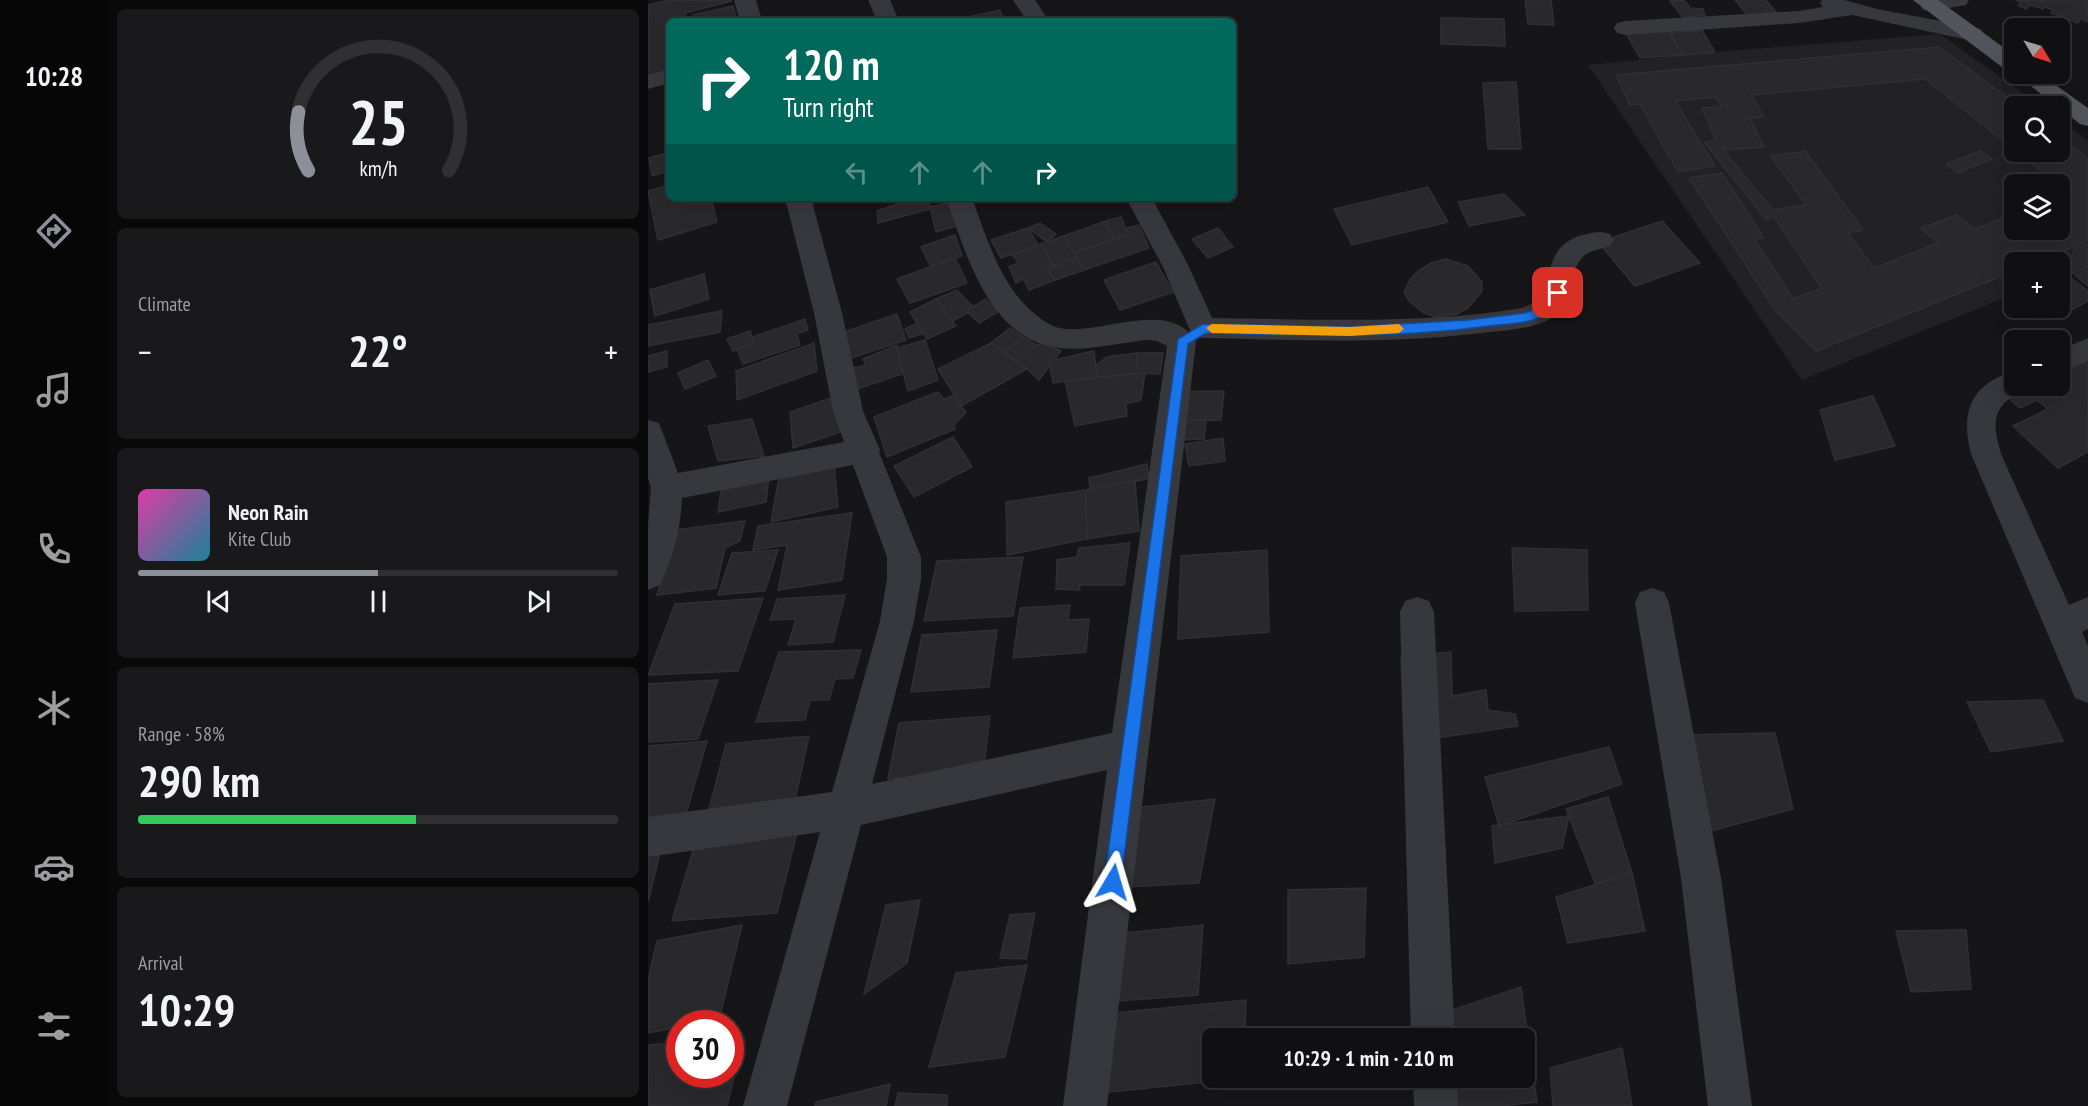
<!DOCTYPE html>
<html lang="en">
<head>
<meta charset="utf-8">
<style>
	:root { --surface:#101012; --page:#19191b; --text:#f1f3f6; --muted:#9c9d9f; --line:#303032; --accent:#8c9099 }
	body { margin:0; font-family:"PT Sans Narrow",sans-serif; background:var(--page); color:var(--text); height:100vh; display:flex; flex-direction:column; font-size:22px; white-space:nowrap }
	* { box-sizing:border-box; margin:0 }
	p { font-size:20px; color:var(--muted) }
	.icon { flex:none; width:33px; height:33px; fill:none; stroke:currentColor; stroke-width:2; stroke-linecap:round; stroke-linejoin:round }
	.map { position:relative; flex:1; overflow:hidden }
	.panel { display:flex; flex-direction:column; gap:9px; padding:9px; background:#09090a; width:540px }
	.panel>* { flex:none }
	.top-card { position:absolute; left:18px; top:18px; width:570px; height:183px; border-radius:9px; box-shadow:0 6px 24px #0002,0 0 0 2px var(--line); background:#00695c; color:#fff; overflow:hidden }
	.needle { width:39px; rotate:128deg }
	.buttons { position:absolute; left:1356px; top:18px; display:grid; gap:12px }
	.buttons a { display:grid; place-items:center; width:66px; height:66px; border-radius:9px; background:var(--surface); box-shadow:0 6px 24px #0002,0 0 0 2px var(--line); font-size:30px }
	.speed { position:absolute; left:18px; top:1010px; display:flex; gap:12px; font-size:30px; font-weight:700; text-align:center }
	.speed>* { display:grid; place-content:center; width:78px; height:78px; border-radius:50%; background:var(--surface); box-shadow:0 6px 24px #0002,0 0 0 2px var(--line); line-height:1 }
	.speed .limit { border:9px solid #d22; background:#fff; color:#111 }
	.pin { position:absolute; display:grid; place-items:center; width:51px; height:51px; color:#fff; margin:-26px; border-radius:12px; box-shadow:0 3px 9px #0006 }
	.me { position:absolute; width:66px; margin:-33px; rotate:7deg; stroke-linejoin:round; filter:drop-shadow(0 0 4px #0008) }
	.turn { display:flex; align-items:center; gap:21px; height:126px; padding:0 18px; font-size:27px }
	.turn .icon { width:78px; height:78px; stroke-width:2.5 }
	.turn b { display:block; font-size:42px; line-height:51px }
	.lanes { display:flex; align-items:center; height:57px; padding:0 18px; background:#0003; justify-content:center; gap:30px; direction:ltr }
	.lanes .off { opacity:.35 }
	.big { font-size:45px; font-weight:800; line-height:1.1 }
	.panel .tile { flex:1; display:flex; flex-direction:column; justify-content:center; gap:9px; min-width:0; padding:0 21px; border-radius:9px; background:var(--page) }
	.panel .dial { align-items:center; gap:0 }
	.dial svg { height:156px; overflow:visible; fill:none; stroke:var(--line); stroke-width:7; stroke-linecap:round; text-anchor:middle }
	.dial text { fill:var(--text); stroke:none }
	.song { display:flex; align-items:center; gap:18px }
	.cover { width:72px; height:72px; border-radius:9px; background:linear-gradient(135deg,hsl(320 70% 55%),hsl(190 70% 35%)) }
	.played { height:6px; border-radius:3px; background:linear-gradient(90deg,var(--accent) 50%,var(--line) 50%) }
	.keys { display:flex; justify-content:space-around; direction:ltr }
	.heat { display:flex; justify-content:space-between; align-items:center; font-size:33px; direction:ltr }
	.charge { height:9px; border-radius:4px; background:linear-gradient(90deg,#34c759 58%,var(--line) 0) }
	.trip { position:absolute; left:554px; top:1028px; width:333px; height:60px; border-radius:9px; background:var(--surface); box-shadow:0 6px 24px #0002,0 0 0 2px var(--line); font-weight:800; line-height:60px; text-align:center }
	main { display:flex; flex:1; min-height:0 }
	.tabs { display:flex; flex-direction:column; width:108px; justify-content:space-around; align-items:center; background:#060607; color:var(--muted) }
	.tabs .icon { width:42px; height:42px }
	.tabs .active { color:var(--accent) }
	.tabs b { font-size:27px; color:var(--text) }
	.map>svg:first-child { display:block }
	.built { fill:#222225; fill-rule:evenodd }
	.building { fill:#29292c; stroke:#303034; stroke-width:1.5 }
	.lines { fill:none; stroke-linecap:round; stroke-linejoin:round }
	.minor { fill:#37383d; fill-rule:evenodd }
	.major { fill:#53555c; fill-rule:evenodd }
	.route { fill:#1a73e8; stroke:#114b97; stroke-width:1.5 }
	.slow { fill:#f59e0b }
</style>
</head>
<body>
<main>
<nav class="tabs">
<b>10:28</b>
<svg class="icon active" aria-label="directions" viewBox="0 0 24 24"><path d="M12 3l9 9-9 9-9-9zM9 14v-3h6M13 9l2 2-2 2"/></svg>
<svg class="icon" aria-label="music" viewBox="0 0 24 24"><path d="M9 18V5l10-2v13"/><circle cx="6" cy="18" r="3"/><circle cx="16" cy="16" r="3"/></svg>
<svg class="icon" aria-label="phone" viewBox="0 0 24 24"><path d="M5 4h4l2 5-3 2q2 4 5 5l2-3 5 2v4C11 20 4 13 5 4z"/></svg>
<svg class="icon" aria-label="climate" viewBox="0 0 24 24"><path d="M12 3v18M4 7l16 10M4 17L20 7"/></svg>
<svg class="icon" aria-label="car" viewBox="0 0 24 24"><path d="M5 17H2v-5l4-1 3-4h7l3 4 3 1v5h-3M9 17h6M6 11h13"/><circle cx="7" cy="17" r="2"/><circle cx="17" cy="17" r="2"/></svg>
<svg class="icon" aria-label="filters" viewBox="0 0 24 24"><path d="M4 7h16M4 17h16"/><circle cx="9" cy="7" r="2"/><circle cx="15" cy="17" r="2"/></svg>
</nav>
<section class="panel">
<div class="tile dial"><svg viewBox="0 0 100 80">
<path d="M14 69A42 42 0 1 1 86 69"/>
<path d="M14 69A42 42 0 0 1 9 39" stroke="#8c9099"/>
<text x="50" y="56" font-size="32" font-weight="700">25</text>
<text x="50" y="72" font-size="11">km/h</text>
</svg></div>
<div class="tile"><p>Climate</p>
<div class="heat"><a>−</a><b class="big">22°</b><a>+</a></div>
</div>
<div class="tile">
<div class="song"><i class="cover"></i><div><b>Neon Rain</b><p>Kite Club</p></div></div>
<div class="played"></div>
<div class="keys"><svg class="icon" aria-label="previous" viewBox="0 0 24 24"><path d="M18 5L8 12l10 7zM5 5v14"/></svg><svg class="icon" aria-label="pause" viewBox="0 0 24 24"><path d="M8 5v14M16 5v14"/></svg><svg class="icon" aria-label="next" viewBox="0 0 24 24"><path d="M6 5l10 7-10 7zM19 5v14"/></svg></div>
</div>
<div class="tile"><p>Range · 58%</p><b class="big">290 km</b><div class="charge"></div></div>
<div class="tile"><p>Arrival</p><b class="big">10:29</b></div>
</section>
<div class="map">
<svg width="1440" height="1106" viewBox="0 0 1440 1106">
	<rect width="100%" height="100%" fill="#161618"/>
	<path class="built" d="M1292,34L1393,106H1366V152H1412V120L1440,140V264L1412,275V262H1366V294L1154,380L940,65L1067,52ZM1366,184H1412V230H1366Z"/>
	<g class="building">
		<path d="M22,0L84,1L37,13L38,21H21V72L0,77V5Z"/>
		<path d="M877,0H903L906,25L880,24Z"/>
		<path d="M1036,0L1042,8L1055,9L1057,15L1035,18L1022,1Z"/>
		<path d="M1087,0H1118L1128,12L1100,16Z"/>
		<path d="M1367,0H1440V22L1432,19L1430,23L1403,13L1405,10L1397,7L1395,9L1382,5L1378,9L1370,6L1373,2Z"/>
		<path d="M85,6L88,18L75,21H47L45,15Z"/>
		<path d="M352,10L356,21L366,19L367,21H322L320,17Z"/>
		<path d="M793,18L856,19L857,46L793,44Z"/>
		<path d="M1022,28V33L1035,55L992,58L978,33Z"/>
		<path d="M1054,30L1067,52L1035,55L1022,33Z"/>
		<path d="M1291,47L1371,106H1366V149L1277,79L1103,95L1116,117L1102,118L1116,147L1075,150L1125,210L1158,205L1123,156L1157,151L1215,230L1200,233L1226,268L1290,243L1273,228L1309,215L1326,229L1366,214V230H1412V196L1421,192L1369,152H1412V137L1440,159V241L1387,262H1366V271L1168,351L1128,311L1041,178L1074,173L1116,238L1107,240L1145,299L1174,288L1126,217L1118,219L1057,143L1068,140L1054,108L1073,107L1068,97L1027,101L1067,166L1030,172L992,104L982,105L968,75Z"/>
		<path d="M868,82L873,149H840L835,83Z"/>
		<path d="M1333,151L1344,159L1309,173L1298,164Z"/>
		<path d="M21,152V171L4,176L1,158Z"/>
		<path d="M21,185V198H63L69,222L10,240L0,191Z"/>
		<path d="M780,187L800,222L704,245L686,209Z"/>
		<path d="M856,194L877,215L821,226L810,202Z"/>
		<path d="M267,198H281L282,209L230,223L229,211Z"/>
		<path d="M304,202L312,225L288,232L282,207Z"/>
		<path d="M473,217L481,235L466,239L458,221Z"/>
		<path d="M458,221L466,239L426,253L416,236Z"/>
		<path d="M1014,221L1052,263L987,286L950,242Z"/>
		<path d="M392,223L408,234L399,242L380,228Z"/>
		<path d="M491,225L501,248L436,270L426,253L481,235L478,228Z"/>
		<path d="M380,228L390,245L353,258L343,240Z"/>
		<path d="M570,228L585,247L560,258L544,239Z"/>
		<path d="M307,235L314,256L283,267L273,247Z"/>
		<path d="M416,236L429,258L406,266L393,244Z"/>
		<path d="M393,244L406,266L399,269L407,280L381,290L375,279L368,283L361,267L371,263L364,255Z"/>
		<path d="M1440,244V268L1418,276L1426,249Z"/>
		<path d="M307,258L319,283L262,303L249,279Z"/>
		<path d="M429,258L436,270L407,280L399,269Z"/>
		<path d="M798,259L820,266L834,282V291L820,308L809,314L788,317L776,313L761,301L756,292L762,280L770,271L783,263Z"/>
		<path d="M508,262L525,292L472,310L456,280Z"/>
		<path d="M1440,270V286L1427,275Z"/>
		<path d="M56,274L61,299L7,316L2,290Z"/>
		<path d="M1423,278L1440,291V301L1425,309L1412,299V283Z"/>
		<path d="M309,290L327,309L304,321L288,299Z"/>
		<path d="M288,299L308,326L279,339L262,312Z"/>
		<path d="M338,299L351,311L331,323L318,311Z"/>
		<path d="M74,311L72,332L0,346V325Z"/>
		<path d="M249,314L258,340L203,358L196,332Z"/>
		<path d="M157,319L160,330L149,334L152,345L95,364L87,343Z"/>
		<path d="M269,323L274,334L261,338L257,329Z"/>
		<path d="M362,328L375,337L356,352L343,343Z"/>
		<path d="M102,331L106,342L85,351L79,339Z"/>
		<path d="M375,337L389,345L370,361L356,352Z"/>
		<path d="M277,340L290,380L260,391L249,348Z"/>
		<path d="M394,342L413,351L391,380L370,361Z"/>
		<path d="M166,343L169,371L89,400L88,371Z"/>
		<path d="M343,343L379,369L313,406L290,369Z"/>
		<path d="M249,345L254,374L209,389L201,369L218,365L215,359Z"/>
		<path d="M19,351V367L0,372V356Z"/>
		<path d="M446,351L449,377L405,383L401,361Z"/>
		<path d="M489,353L490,373L449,377L447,366L459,357Z"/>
		<path d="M489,353H515L512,374L490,373Z"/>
		<path d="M1440,354V452L1410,468L1365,426L1400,409L1389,400L1372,408L1355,393L1371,386H1412V368Z"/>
		<path d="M60,360L68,376L37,389L30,373Z"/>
		<path d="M497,373L493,400L478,404L479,416L427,426L417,381Z"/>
		<path d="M576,391L573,420L513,421L516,392Z"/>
		<path d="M290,392L296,399L305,396L318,412L306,425L307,429L239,457L226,417Z"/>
		<path d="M1225,396L1247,446L1187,460L1172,410Z"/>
		<path d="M186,397L198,430L145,448L142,412Z"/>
		<path d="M104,419L116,456L70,461L60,426Z"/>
		<path d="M558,420L556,439L529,440L531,421Z"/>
		<path d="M305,437L324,467L266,497L246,466Z"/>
		<path d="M575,438L577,461L541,466L537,444Z"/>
		<path d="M186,464L190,507L123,522L131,477Z"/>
		<path d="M499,464L501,479L442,489L441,478Z"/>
		<path d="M121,476L118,502L70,512L74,484Z"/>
		<path d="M487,481L491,531L439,539L437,490Z"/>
		<path d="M437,490L439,539L359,555L358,502Z"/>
		<path d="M204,513L194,580L130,590L139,545L105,550L110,526Z"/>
		<path d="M97,521L92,541L77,548L68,588L9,595L27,530Z"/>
		<path d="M482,543L476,585H431L432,590L408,589L409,560L429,557L431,548Z"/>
		<path d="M864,548L939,550L940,610L867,611Z"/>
		<path d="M130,550L117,591L70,595L84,553Z"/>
		<path d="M619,550L621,632L530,639L533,556Z"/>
		<path d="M375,557L365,616L276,621L289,561Z"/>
		<path d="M197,595L185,642L140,645L148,619L122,620L129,599Z"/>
		<path d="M115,598L90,671L0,675L27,604Z"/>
		<path d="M422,605L420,620L441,619L438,652L365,658L372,608Z"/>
		<path d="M349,630L341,687L263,692L274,635Z"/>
		<path d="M213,650L205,678L187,679L181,700H162L157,720L108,722L131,652Z"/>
		<path d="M803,652L804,696L838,690L840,710L867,714L870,726L756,743L753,656Z"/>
		<path d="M70,680L50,739L0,742V684Z"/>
		<path d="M1395,700L1415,741L1343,752L1319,702Z"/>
		<path d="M342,716L335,772L240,779L251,723Z"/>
		<path d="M1127,733L1145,809L1055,833L1034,735Z"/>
		<path d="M161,736L147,800L61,809L78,744Z"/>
		<path d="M59,741L35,825L0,828V746Z"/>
		<path d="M961,747L974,784L851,826L837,777Z"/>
		<path d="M960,797L984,873L948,885L918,809Z"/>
		<path d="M567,799L551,883L477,887L487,808Z"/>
		<path d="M921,816L914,848L847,863L844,826Z"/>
		<path d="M150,829L129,913L24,921L49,837Z"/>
		<path d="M14,845L0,902V847Z"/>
		<path d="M984,873L997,931L920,943L908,897Z"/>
		<path d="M718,888L716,957L640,964V890Z"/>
		<path d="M272,900L259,963L216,994L238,905Z"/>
		<path d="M387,913L378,959L352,958L362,915Z"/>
		<path d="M94,925L71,1020L54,1023H32V1027L0,1033V980L9,941Z"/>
		<path d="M555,925L550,995L456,1002L466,934Z"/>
		<path d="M1318,930L1323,989L1263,992L1248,931Z"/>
		<path d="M379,965L357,1057L281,1067L308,973Z"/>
		<path d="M873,987L889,1102L854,1106H803L800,1077H876V1038H797L795,1013Z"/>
		<path d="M598,1000L597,1038H564V1077L596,1078L453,1093L466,1013Z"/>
		<path d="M96,1037L79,1106H0V1045L32,1042V1074H82V1038Z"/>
		<path d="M974,1048L984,1106H905L902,1068Z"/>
		<path d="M242,1084L238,1106H167L168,1102Z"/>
		<path d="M250,1093L299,1095V1106H247Z"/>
	</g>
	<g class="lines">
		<g class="minor">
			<path d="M86,0H108L114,21H92Z"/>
			<path d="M220,0H242L251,21H229Z"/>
			<path d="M365,0H387L401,21H379Z"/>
			<path d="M1174,0H1196L1229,9L1325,27L1333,29L1336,34L1333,39L1325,41L1204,15L1151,23L977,35L969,33L966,28L969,23L977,21L1151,11L1175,7L1172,3Z"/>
			<path d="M1275,0H1321L1318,5L1283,11L1275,10L1272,5Z"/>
			<path d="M21,69V83L0,89V75Z"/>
			<path d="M137,198H163L194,313L215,411L232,450L231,452L273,557V579L266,621L224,784L464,733L519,346L509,341L499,340C470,343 441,351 412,348C341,341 318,253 298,198H324C341,244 356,298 401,324C436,345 520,292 548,342L459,1106H415L459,770L213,825L139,1106H95L172,832L0,857V817L184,792L232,621L239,579V557L205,465L34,498C33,528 25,558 12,585L0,590V525L3,488L0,478V420L11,423L30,473L196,442L185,411L166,313Z"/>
			<path d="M478,198H504L541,267L564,318C667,319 772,325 874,308C913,296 887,249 934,235C945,232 952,231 962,234L966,240L962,246C954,249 944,250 937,255C916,272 933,307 896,322C873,331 848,331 824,334C735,344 645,340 555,338L545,335L541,328L515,267Z"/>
			<path d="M1440,338V361L1412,373V350Z"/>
			<path d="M1366,371V386H1379C1375,392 1370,393 1364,397C1341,412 1347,431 1353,454L1421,605L1440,597V629L1434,632L1440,646V703L1427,698L1323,454C1312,412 1323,384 1366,371Z"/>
			<path d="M1004,588L1016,592L1021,603L1073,878L1104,1106H1060L1033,878L987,603L992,592Z"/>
			<path d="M769,597L781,601L786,612L807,1038H763L752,612L757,601Z"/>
			<path d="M765,1077H809L810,1106H766Z"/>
		</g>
		<g class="major">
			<path d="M1265,0H1290L1366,55V72L1358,70Z"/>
			<path d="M1367,74H1392L1440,108V126L1432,124Z"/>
		</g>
	</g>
	<path class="route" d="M910,289L916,293C911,301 907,309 899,314C882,324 860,324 841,326C747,339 652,335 558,333L540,344L473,882L471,888L465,890L459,888L456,882L530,339L555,324L701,327L820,320L877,313L890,308L900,301L906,290Z"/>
	<path class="slow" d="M564,324L701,327L751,324L756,329L751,333L701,336L564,333L558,328Z"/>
</svg>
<div class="buttons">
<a><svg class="needle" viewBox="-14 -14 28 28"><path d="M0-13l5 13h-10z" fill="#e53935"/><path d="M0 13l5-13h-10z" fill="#9c9d9f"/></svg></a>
<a><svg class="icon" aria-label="search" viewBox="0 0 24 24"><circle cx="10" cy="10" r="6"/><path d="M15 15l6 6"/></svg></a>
<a><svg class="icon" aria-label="layers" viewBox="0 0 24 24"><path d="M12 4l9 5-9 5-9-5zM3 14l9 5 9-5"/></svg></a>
<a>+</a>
<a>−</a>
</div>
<div class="speed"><div class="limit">30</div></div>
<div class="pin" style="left:910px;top:293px;background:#d93025"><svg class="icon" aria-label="arrive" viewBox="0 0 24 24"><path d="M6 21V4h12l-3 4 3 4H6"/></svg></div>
<svg class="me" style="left:465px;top:882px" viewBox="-20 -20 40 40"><path d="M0-17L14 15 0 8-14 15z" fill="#1a73e8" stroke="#fff" stroke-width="4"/></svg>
<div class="trip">10:29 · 1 min · 210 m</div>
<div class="top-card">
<div class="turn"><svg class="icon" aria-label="right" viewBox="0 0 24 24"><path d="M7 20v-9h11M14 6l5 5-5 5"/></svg><div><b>120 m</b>Turn right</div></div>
<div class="lanes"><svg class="icon off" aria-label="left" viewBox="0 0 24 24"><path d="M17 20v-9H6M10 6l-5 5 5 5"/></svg><svg class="icon off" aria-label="ahead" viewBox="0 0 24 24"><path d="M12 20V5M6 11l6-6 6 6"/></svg><svg class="icon off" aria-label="ahead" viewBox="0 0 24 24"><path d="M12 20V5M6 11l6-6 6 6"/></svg><svg class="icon" aria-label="right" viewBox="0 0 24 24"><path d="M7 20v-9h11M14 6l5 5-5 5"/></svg></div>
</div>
</div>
</main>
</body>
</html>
